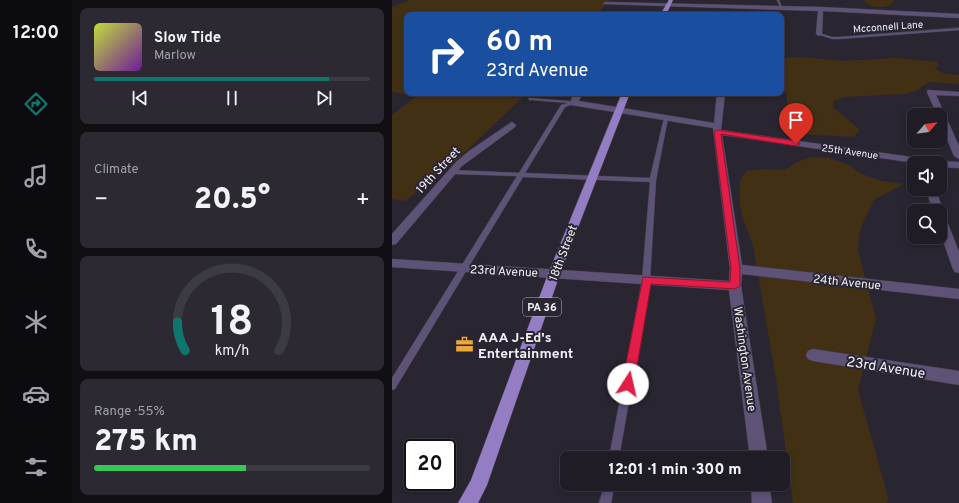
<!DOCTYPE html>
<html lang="en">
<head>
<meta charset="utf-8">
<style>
	:root { --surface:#1f1c25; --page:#2c2932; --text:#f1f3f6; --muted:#a1a1a7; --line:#3c3a42; --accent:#0f766e }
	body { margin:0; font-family:Overpass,sans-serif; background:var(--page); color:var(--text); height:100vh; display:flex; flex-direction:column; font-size:15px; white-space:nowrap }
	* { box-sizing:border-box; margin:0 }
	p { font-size:13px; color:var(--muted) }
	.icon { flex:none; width:22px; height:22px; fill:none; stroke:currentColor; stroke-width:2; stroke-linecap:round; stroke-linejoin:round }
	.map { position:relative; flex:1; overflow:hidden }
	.side { display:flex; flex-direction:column; gap:8px; padding:8px; background:#110f14; width:320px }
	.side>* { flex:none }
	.hud { position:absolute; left:12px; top:12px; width:380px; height:84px; border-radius:8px; box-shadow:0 2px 6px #0003,0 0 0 1px var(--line); background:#1a4fa0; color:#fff; overflow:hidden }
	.needle { width:26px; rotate:62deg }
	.fabs { position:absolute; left:515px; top:108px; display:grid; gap:8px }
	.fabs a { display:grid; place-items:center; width:40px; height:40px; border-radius:8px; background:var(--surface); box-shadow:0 2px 6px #0003,0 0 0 1px var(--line); font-size:20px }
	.speed { position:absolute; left:12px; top:439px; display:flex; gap:8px; font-size:20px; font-weight:700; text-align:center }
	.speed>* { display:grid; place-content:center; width:52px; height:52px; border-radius:50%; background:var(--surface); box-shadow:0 2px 6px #0003,0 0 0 1px var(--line); line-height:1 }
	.speed .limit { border:2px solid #111; border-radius:6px; background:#fff; color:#111 }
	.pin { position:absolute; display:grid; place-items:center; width:34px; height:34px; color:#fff; margin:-41px -17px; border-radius:50% 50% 50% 0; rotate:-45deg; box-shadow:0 0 4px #0007 }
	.pin .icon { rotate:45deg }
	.me { position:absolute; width:44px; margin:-22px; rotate:10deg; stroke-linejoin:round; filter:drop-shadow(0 0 3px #0008) }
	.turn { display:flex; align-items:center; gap:14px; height:84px; padding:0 16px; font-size:18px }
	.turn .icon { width:52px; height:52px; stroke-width:2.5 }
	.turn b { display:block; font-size:28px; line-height:34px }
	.big { font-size:30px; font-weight:800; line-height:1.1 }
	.side .tile { flex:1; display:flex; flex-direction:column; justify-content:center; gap:6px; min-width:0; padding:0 14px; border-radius:8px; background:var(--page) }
	.side .dial { align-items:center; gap:0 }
	.dial svg { height:104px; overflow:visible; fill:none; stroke:var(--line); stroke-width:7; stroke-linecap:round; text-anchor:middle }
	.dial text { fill:var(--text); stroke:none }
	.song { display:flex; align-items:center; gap:12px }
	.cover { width:48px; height:48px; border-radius:6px; background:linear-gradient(135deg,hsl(70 70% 55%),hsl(280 70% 35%)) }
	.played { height:4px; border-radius:2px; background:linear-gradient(90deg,var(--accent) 85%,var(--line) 85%) }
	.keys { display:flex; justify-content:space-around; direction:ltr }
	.heat { display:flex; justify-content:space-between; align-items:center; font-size:22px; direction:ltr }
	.charge { height:6px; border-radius:3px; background:linear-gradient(90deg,#34c759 55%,var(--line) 0) }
	.trip { position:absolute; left:168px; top:451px; width:230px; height:40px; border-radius:8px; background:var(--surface); box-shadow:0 2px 6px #0003,0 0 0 1px var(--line); font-weight:800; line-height:40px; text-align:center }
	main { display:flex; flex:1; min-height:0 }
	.tabs { display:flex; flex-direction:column; width:72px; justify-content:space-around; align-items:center; background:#0c0b0f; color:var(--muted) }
	.tabs .icon { width:28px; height:28px }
	.tabs .active { color:var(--accent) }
	.tabs b { font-size:18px; color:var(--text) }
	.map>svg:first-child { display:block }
	.green { fill:#423015 }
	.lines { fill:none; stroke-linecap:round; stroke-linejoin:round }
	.lane-casing { stroke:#45414d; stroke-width:1 }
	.street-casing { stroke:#45414d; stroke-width:1 }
	.primary-casing { stroke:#45414d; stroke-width:1 }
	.lane { fill:#5e5376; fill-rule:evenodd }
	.street { fill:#5e5376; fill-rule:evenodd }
	.primary { fill:#957dc4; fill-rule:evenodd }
	.route { fill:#e11d48; stroke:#92132f }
	.labels { text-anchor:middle; stroke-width:4; stroke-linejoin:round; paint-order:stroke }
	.far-street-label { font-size:10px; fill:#f2f0f8; stroke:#292531 }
	.shield { fill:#292531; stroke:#b6b3bc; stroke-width:1 }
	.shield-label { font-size:11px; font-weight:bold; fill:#f2f0f8 }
	.street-label { font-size:12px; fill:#f2f0f8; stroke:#292531 }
	.near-poi-label { font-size:14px; font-weight:bold; fill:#f2f0f8; stroke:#292531; text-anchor:start }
	.near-street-label { font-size:14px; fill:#f2f0f8; stroke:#292531 }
</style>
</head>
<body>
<main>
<nav class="tabs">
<b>12:00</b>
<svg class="icon active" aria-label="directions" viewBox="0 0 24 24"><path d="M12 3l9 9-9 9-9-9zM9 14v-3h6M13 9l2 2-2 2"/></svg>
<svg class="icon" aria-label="music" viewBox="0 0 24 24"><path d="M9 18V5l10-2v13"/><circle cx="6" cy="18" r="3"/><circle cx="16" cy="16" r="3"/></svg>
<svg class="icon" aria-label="phone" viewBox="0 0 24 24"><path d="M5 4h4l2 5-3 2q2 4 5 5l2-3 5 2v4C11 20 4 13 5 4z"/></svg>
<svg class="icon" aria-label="climate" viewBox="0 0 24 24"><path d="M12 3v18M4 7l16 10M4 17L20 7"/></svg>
<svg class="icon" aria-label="car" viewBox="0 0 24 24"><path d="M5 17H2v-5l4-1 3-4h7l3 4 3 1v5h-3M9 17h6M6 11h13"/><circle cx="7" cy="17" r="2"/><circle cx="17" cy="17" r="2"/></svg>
<svg class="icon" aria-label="filters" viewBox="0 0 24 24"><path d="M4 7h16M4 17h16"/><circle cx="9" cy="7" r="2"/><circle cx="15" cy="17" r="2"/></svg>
</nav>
<section class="side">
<div class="tile">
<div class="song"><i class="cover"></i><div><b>Slow Tide</b><p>Marlow</p></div></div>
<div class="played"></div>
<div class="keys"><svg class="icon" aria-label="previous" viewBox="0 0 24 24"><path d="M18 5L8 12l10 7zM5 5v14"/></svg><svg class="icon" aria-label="pause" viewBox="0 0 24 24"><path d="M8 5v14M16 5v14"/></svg><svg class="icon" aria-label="next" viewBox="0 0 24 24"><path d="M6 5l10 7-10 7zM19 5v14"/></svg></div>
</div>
<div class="tile"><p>Climate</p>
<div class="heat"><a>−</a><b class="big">20.5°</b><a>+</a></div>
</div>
<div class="tile dial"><svg viewBox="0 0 100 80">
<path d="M14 69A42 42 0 1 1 86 69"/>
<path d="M14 69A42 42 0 0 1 8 47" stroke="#0f766e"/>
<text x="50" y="56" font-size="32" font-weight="700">18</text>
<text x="50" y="72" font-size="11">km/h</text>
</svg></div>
<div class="tile"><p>Range · 55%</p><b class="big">275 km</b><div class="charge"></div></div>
</section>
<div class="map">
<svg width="567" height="503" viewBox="0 0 567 503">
	<rect width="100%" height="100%" fill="#292531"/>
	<g class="green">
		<path d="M17,0H218L204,15H15V93H135L65,160L13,201L0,199V115L23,97L0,92V7Z"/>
		<path d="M472,0H502L499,5C490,8 478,9 472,0Z"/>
		<path d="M409,57L450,61L504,58L545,62L547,65L543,69L553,74L567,75V84L537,82L524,91L513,94L452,97L441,101V107L468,130L461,137L409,134L393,129L391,121L395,114V94L389,87V58Z"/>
		<path d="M419,157L437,158L455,164L470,174L490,181L512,184L483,199L471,222L467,235L466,250L484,319L466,390L496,497L495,503H401L384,379L361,245L350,216L348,204V181L354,171L373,169L393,170L404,162Z"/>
	</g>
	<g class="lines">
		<defs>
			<g id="lane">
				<path d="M385,0H387L391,10L389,9Z"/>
				<path d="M567,28V30L447,39H440L425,34L427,33L440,37H447Z"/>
				<path d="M137,98L177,101L179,102H182L184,103L173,107L133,173L258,178L272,118L274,117L276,118L264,180L258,280L227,458H217L250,280L258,182L131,177L3,389L0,390V378L125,176L60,174L57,172L60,170L127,173L169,105L176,103L139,100H137Z"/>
				<path d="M213,484H223L219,503H207Z"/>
			</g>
			<g id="street">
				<path d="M213,2L429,7L567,14V18L431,11L430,34L427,36L424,34L426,11L211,4Z"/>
				<path d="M536,90L567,92V96L544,95L567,146V159L562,156L548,122V115H545L535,92Z"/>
				<path d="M182,93H190L187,101L322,123L325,93H333L329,130L547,161L567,162V168L548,167V163H523L330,135L350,265L567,289V299L350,274L349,286L376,458H358L337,290L0,267V259L337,281L338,269L321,128L179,105L178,103Z"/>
				<path d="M120,122L124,125L123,127L70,166L4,244L0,245V234L64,162L77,151Z"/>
				<path d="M534,189H544L551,211L550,213L553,216L567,252V273L563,272L561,269L548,232V211H541Z"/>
				<path d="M421,349L567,371V385L421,361L416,359L414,355L416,351Z"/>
				<path d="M359,484H377L380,503H360Z"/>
			</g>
			<g id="primary">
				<path d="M277,0H281L274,15H268Z"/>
				<path d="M230,93H238L168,274L95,485L86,503H66L79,480L156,274Z"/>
			</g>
		</defs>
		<use href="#lane" class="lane-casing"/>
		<use href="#street" class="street-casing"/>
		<use href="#primary" class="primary-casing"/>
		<use href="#lane" class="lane"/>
		<use href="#street" class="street"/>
		<use href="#primary" class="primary"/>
	</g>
	<path class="route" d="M326,130L404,141L408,144L404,146L329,134L348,269V286L343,289L259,284L242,384L240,388L236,389L231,388L230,384L251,277L338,282L339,269L322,132Z"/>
	<defs>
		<symbol id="office-bare" viewBox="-9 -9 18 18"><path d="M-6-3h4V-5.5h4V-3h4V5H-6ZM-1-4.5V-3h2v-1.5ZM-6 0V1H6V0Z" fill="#eba939" stroke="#292531" stroke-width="2.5" paint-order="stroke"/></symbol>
	</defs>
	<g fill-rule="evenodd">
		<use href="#office-bare" x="60" y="332" width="25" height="25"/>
	</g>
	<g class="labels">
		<g class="far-street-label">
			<text transform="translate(496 26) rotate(-4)" y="4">Mcconnell Lane</text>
			<text transform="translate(458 151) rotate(8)" y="4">25th Avenue</text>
		</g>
		<rect class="shield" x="131" y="298" width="38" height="18" rx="3"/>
		<g class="shield-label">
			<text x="150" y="311">PA 36</text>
		</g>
		<g class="street-label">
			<text transform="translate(46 170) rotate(-47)" y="4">19th Street</text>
			<text transform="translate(171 253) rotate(-69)" y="4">18th Street</text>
			<text transform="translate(112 271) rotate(3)" y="4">23rd Avenue</text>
			<text transform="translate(455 282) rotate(6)" y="4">24th Avenue</text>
			<text transform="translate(353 359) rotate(82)" y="4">Washington Avenue</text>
		</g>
		<g class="near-poi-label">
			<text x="86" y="342">AAA J-Ed's<tspan x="86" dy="16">Entertainment</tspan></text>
		</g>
		<g class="near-street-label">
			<text transform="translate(494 367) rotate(9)" y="5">23rd Avenue</text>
		</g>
	</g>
</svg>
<div class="fabs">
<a><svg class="needle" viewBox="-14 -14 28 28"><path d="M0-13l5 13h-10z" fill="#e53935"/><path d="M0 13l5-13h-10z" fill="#a1a1a7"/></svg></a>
<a><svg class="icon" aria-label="sound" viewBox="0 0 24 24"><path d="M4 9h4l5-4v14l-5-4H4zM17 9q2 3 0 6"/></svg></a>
<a><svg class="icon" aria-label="search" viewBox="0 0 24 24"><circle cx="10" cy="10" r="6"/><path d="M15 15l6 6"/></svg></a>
</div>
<div class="speed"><div class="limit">20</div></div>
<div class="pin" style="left:404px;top:144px;background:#d93025"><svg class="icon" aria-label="arrive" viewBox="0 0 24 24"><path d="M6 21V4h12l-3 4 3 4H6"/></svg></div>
<svg class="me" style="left:236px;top:384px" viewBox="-20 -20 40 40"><circle r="19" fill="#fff"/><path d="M0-13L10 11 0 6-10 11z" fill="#e11d48"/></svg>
<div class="trip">12:01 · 1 min · 300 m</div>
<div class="hud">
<div class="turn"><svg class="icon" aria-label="right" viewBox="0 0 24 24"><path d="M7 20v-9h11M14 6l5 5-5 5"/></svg><div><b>60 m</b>23rd Avenue</div></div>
</div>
</div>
</main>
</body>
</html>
